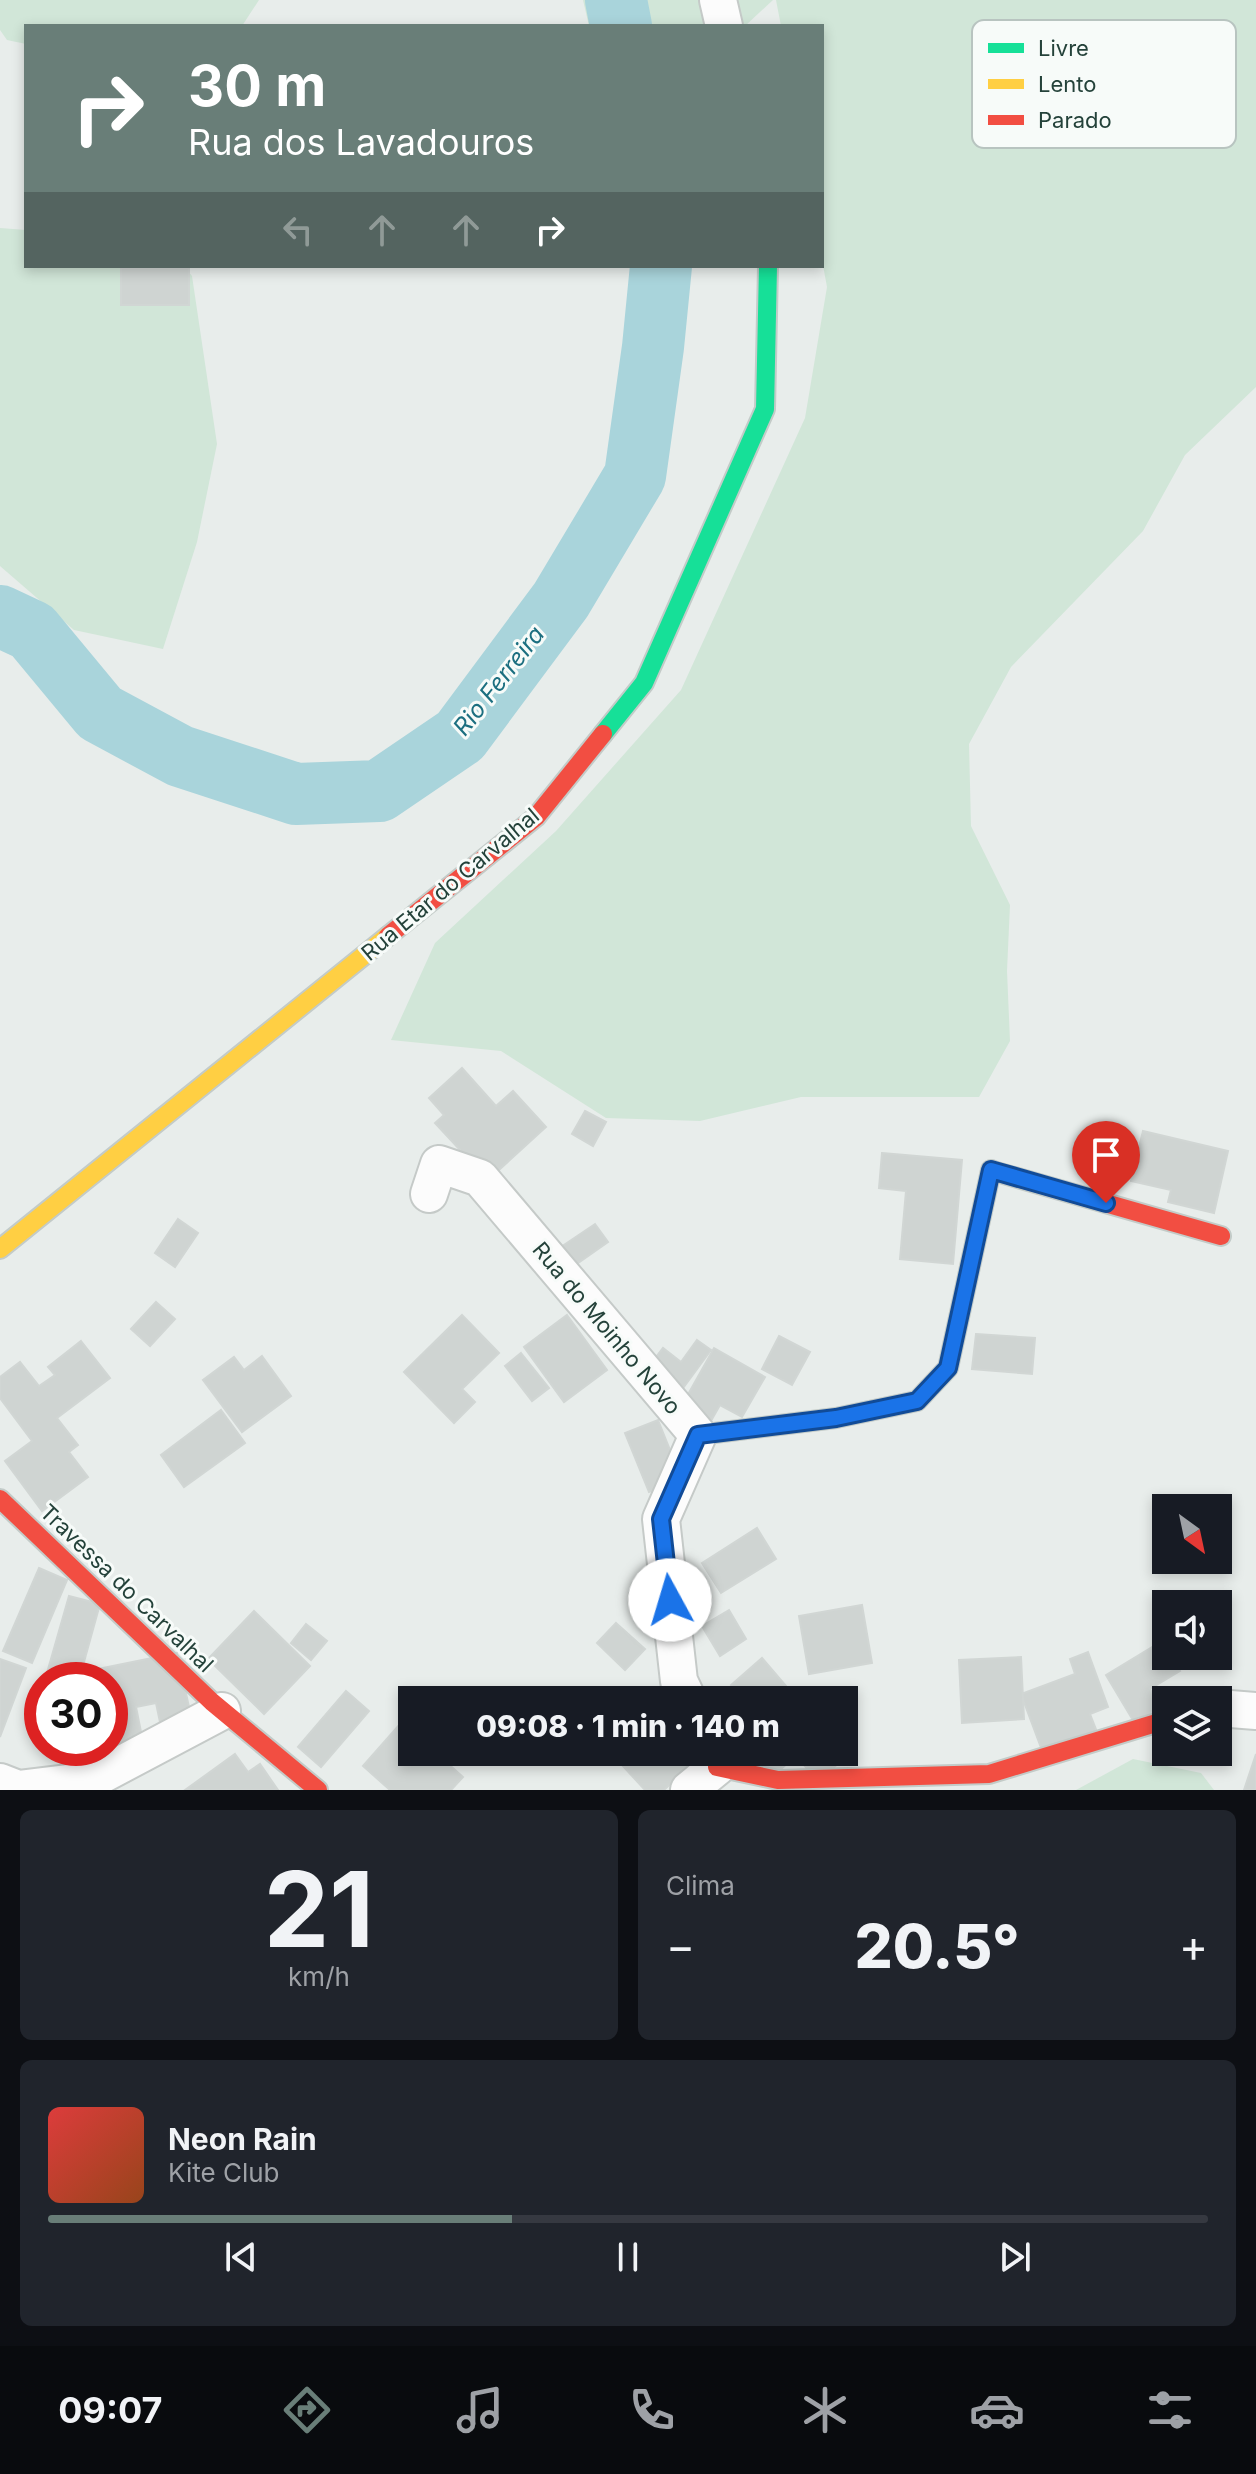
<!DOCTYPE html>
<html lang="pt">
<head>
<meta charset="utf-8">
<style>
	:root { --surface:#171b24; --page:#20242c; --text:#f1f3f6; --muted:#9ea1a6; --line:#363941; --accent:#697e78 }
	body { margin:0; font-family:Inter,sans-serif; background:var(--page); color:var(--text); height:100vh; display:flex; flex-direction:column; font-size:30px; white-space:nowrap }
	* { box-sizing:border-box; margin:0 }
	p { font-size:26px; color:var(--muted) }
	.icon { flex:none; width:44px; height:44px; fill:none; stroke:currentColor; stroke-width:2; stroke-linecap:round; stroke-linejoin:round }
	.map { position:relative; height:1790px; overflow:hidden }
	.drawer { display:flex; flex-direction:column; gap:20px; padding:20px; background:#0d0f14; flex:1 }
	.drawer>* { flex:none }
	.hud { position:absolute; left:24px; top:24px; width:800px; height:244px; border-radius:0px; box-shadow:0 4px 12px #0003; background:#697e78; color:#fff; overflow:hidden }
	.needle { width:52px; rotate:147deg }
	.buttons { position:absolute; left:1152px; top:1494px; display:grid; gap:16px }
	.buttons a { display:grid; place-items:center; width:80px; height:80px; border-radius:0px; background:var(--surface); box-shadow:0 4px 12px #0003; font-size:40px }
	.speed { position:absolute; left:24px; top:1662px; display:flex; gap:16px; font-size:40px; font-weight:700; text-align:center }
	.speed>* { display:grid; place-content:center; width:104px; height:104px; border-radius:50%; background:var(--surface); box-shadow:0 4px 12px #0003; line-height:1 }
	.speed .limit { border:12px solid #d22; background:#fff; color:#111 }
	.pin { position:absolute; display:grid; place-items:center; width:68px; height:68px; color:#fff; margin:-82px -34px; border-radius:50% 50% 50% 0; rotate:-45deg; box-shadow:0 0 8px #0007 }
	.pin .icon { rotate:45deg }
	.me { position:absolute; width:88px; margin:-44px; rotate:354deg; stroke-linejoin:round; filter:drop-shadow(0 0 6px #0008) }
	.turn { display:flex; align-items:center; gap:28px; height:168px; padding:0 32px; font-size:36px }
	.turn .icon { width:104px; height:104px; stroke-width:2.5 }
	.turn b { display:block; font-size:56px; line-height:68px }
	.lanes { display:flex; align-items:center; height:76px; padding:0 32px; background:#0003; justify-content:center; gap:40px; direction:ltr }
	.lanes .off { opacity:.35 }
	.big { font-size:60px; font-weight:800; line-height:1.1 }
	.drawer .card { flex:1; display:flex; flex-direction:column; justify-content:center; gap:12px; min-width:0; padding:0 28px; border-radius:12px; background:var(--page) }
	.drawer .dial { align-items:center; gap:0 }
	.dial b { font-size:104px; line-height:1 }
	.song { display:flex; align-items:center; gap:24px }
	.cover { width:96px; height:96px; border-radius:12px; background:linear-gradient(135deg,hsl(0 70% 55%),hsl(20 70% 35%)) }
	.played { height:8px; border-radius:4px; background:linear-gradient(90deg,var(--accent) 40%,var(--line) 40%) }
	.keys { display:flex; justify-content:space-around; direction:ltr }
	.heat { display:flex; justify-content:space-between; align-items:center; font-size:44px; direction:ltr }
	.drawer .tiles { flex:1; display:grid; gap:20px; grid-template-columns:1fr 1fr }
	.card:last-child { grid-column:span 2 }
	.trip { position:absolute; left:398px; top:1686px; width:460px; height:80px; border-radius:0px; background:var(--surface); box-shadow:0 4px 12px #0003; font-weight:800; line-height:80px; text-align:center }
	.tab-bar { display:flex; height:128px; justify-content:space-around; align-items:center; background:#090b0e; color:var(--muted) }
	.tab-bar .icon { width:56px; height:56px }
	.tab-bar .current { color:var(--accent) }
	.tab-bar b { font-size:36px; color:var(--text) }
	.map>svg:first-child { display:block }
	.green { fill:#d1e6d8 }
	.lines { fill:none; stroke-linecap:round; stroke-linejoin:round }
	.river { stroke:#a9d4db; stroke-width:62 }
	.building { fill:#cfd4d2; stroke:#d1d6d4; stroke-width:2 }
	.street-casing { stroke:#c5cac8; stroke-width:40 }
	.fast-casing { stroke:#c3cbc8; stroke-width:22 }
	.slow-casing { stroke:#c3cbc8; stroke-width:22 }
	.jam-casing { stroke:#c3cbc8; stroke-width:22 }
	.street { stroke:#fcfcfc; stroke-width:36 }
	.fast { stroke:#16e098; stroke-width:18 }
	.slow { stroke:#ffcf43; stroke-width:18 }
	.jam { stroke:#f24e42; stroke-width:18 }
	.route-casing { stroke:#114b97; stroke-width:20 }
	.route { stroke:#1a73e8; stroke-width:14 }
	.labels { text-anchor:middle; stroke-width:6; stroke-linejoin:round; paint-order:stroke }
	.street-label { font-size:22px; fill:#24423a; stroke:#f7fbf9 }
	.water-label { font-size:24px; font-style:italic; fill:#1c6f80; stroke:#f7fbf9 }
	.key { fill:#f7fbf9; stroke:#b8c4c0; stroke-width:2 }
	.key-label { font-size:22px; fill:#24423a }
</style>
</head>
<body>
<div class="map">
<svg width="1256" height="1790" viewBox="0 0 1256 1790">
	<rect width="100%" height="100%" fill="#e8edeb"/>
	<g class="green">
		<path d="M0,0H259L242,26H26V44L7,40L0,30Z"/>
		<path d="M583,0H773L745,26H589Z"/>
		<path d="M776,0H1256V387L1185,455L1143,531L1011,667L969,744L971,826L1010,905L1007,971L1010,1041L979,1097H801L700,1121L606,1118L501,1051L391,1040L435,943L556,831L681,690L805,418L827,287L822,260V26H781Z"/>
		<path d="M0,228L26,230V266H184L192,276L217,444L197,542L163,649L74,630L0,566Z"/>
		<path d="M1133,1759L1201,1773L1214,1790H1076Z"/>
	</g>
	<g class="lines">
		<g class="river">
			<path d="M616,0L621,26"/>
			<path d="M0,616L32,631L100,713L180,756L296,794L379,791L460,736L561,600L635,476L653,347L661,266"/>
		</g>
	</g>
	<g class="building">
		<rect x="121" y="268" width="68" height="37"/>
		<path d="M462,1068L496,1106L513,1091L546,1127L488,1180L435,1123L444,1115L429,1098Z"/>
		<path d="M585,1111L606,1122L593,1146L572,1134Z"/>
		<path d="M1143,1131L1228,1151L1214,1213L1168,1202L1171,1190L1131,1181Z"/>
		<path d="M882,1153L962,1160L953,1264L900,1259L906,1191L879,1188Z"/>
		<path d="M178,1219L198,1233L175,1267L155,1253Z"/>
		<path d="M595,1224L608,1242L568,1270L555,1251Z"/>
		<path d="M156,1302L175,1319L150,1346L131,1329Z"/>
		<path d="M462,1315L499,1353L462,1389L475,1402L454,1423L404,1372Z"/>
		<path d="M567,1315L607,1370L564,1402L524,1347Z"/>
		<path d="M976,1334L1035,1338L1032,1374L972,1369Z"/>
		<path d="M779,1336L810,1352L792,1385L762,1369Z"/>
		<path d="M697,1340L711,1350L683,1388L650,1365L663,1348L681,1362Z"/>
		<path d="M81,1341L110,1378L57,1418L78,1445L69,1452L88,1477L42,1511L5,1461L32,1441L0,1398V1377L20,1362L39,1386L55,1375L48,1367Z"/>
		<path d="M714,1348L765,1377L742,1417L720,1405L711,1421L682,1405Z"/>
		<path d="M521,1353L549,1388L532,1401L505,1366Z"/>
		<path d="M262,1356L291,1396L242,1432L203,1380L234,1357L244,1370Z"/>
		<path d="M221,1410L245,1443L184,1487L161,1455Z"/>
		<path d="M658,1420L682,1480L649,1492L625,1433Z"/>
		<path d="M757,1528L776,1559L721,1593L702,1563Z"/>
		<path d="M39,1568L67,1580L32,1663L3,1651Z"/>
		<path d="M69,1596L100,1604L79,1680H45Z"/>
		<path d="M862,1605L872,1663L809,1674L799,1616Z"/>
		<path d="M729,1610L746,1639L720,1656L702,1626Z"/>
		<path d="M254,1611L310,1666L264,1714L208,1659Z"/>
		<path d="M616,1623L645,1649L625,1670L597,1643Z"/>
		<path d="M306,1624L327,1641L311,1660L291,1643Z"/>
		<path d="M1162,1641L1166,1647V1656H1171L1180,1671L1150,1689L1160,1707L1134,1722L1106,1675Z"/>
		<path d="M1088,1652L1108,1707L1090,1714L1097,1732L1043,1753L1021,1694L1075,1674L1070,1659Z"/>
		<path d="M177,1653L191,1716L160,1722L156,1703L136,1707L146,1757L80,1771L75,1748H110V1680H85L83,1672Z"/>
		<path d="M1021,1657L1024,1719L962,1723L959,1660Z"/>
		<path d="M762,1658L798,1700H744L731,1685Z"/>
		<path d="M0,1659L26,1668L0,1737Z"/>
		<path d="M346,1691L369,1711L321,1767L298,1747Z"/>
		<path d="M401,1723L412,1732V1752H435L463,1777L451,1790H390L363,1766Z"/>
		<path d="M610,1752H700L702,1754L664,1790H645Z"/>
		<path d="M754,1752H844L847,1756L818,1781L796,1756L774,1775Z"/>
		<path d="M235,1754L248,1772L260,1764L278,1790H185Z"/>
		<path d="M1256,1754V1790H1244Z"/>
	</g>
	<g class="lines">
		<defs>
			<g id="street">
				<path d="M718,0L724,26"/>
				<path d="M429,1194L439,1164L480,1178L698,1435L661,1519L679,1681L688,1700"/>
				<path d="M1218,1708L1256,1711"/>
				<path d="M0,1782L18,1789L92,1780L222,1711"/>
				<path d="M689,1790L717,1767L714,1752"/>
			</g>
			<g id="fast">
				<path d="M603,734L644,683L765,409L768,266"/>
				<path d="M698,1435L836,1418L917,1401L948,1368L991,1170L993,1171"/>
			</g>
			<path id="slow" d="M0,1249L388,936"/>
			<g id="jam">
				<path d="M388,936L536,817L603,734"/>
				<path d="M993,1171L1221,1236"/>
				<path d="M0,1499L212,1702L318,1790"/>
				<path d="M717,1767L778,1780L989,1774L1166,1720"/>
			</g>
		</defs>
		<use href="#street" class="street-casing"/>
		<use href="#fast" class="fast-casing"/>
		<use href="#slow" class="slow-casing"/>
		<use href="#jam" class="jam-casing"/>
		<use href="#street" class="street"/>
		<use href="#fast" class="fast"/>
		<use href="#slow" class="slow"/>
		<use href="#jam" class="jam"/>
	</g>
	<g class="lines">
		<defs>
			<path id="route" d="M670,1600L661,1519L698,1435L836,1418L917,1401L948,1368L991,1170L1106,1203"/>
		</defs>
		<use href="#route" class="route-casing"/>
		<use href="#route" class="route"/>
	</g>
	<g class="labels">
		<g class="street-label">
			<text transform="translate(450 884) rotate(-40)" y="8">Rua Etar do Carvalhal</text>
			<text transform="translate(607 1328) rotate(50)" y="8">Rua do Moinho Novo</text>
			<text transform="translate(127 1588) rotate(44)" y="8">Travessa do Carvalhal</text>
		</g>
		<g class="water-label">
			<text transform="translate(499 681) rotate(-52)" y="8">Rio Ferreira</text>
		</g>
	</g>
	<rect x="972" y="20" width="264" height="128" rx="12" class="key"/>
	<rect x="988" y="43" width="36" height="10" fill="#16e098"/>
	<rect x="988" y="79" width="36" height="10" fill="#ffcf43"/>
	<rect x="988" y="115" width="36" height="10" fill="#f24e42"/>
	<g class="key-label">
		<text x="1038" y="56">Livre</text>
		<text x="1038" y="92">Lento</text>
		<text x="1038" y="128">Parado</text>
	</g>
</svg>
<div class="buttons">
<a><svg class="needle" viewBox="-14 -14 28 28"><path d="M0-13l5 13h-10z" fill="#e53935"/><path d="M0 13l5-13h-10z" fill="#9ea1a6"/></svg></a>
<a><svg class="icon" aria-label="sound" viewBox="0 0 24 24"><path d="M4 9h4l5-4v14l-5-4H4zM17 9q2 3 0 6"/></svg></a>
<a><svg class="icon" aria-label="layers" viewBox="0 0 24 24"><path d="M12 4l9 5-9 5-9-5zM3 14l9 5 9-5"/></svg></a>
</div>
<div class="speed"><div class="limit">30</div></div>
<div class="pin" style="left:1106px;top:1203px;background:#d93025"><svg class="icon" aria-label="arrive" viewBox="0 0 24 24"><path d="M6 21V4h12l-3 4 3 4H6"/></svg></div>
<svg class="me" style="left:670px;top:1600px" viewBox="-20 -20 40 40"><circle r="19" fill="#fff"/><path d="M0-13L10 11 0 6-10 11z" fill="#1a73e8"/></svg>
<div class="trip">09:08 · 1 min · 140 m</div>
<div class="hud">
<div class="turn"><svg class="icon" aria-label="right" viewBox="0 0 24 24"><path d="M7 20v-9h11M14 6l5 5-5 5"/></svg><div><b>30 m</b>Rua dos Lavadouros</div></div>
<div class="lanes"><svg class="icon off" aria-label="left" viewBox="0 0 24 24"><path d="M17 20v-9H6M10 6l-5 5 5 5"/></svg><svg class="icon off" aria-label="ahead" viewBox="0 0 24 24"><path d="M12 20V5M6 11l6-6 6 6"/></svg><svg class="icon off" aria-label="ahead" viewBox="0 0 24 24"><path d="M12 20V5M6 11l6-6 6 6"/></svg><svg class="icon" aria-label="right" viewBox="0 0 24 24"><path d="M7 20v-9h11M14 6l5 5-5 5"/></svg></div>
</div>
</div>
<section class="drawer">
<div class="tiles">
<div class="card dial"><b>21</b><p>km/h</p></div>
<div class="card"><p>Clima</p>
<div class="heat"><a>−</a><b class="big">20.5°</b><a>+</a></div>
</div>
<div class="card">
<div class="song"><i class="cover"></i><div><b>Neon Rain</b><p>Kite Club</p></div></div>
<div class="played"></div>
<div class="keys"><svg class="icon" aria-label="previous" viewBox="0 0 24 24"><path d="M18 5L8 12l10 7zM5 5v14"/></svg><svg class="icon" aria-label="pause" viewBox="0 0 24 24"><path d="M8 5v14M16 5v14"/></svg><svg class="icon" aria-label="next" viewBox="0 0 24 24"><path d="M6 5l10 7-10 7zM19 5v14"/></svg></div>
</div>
</div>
</section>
<nav class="tab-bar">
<b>09:07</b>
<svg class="icon current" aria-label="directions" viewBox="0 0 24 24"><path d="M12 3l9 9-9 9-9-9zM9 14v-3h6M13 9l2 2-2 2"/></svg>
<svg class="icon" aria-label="music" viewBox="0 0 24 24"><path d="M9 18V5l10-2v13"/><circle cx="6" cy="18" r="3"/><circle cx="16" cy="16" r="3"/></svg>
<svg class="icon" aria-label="phone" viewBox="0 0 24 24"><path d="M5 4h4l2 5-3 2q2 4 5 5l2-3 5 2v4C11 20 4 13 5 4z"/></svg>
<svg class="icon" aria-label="climate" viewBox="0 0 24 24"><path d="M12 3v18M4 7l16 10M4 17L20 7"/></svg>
<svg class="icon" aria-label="car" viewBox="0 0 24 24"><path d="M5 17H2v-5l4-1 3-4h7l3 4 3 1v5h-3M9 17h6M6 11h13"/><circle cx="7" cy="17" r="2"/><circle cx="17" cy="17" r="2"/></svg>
<svg class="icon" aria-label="filters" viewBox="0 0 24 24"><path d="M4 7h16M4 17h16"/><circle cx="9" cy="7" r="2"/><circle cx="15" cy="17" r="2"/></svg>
</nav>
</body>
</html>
